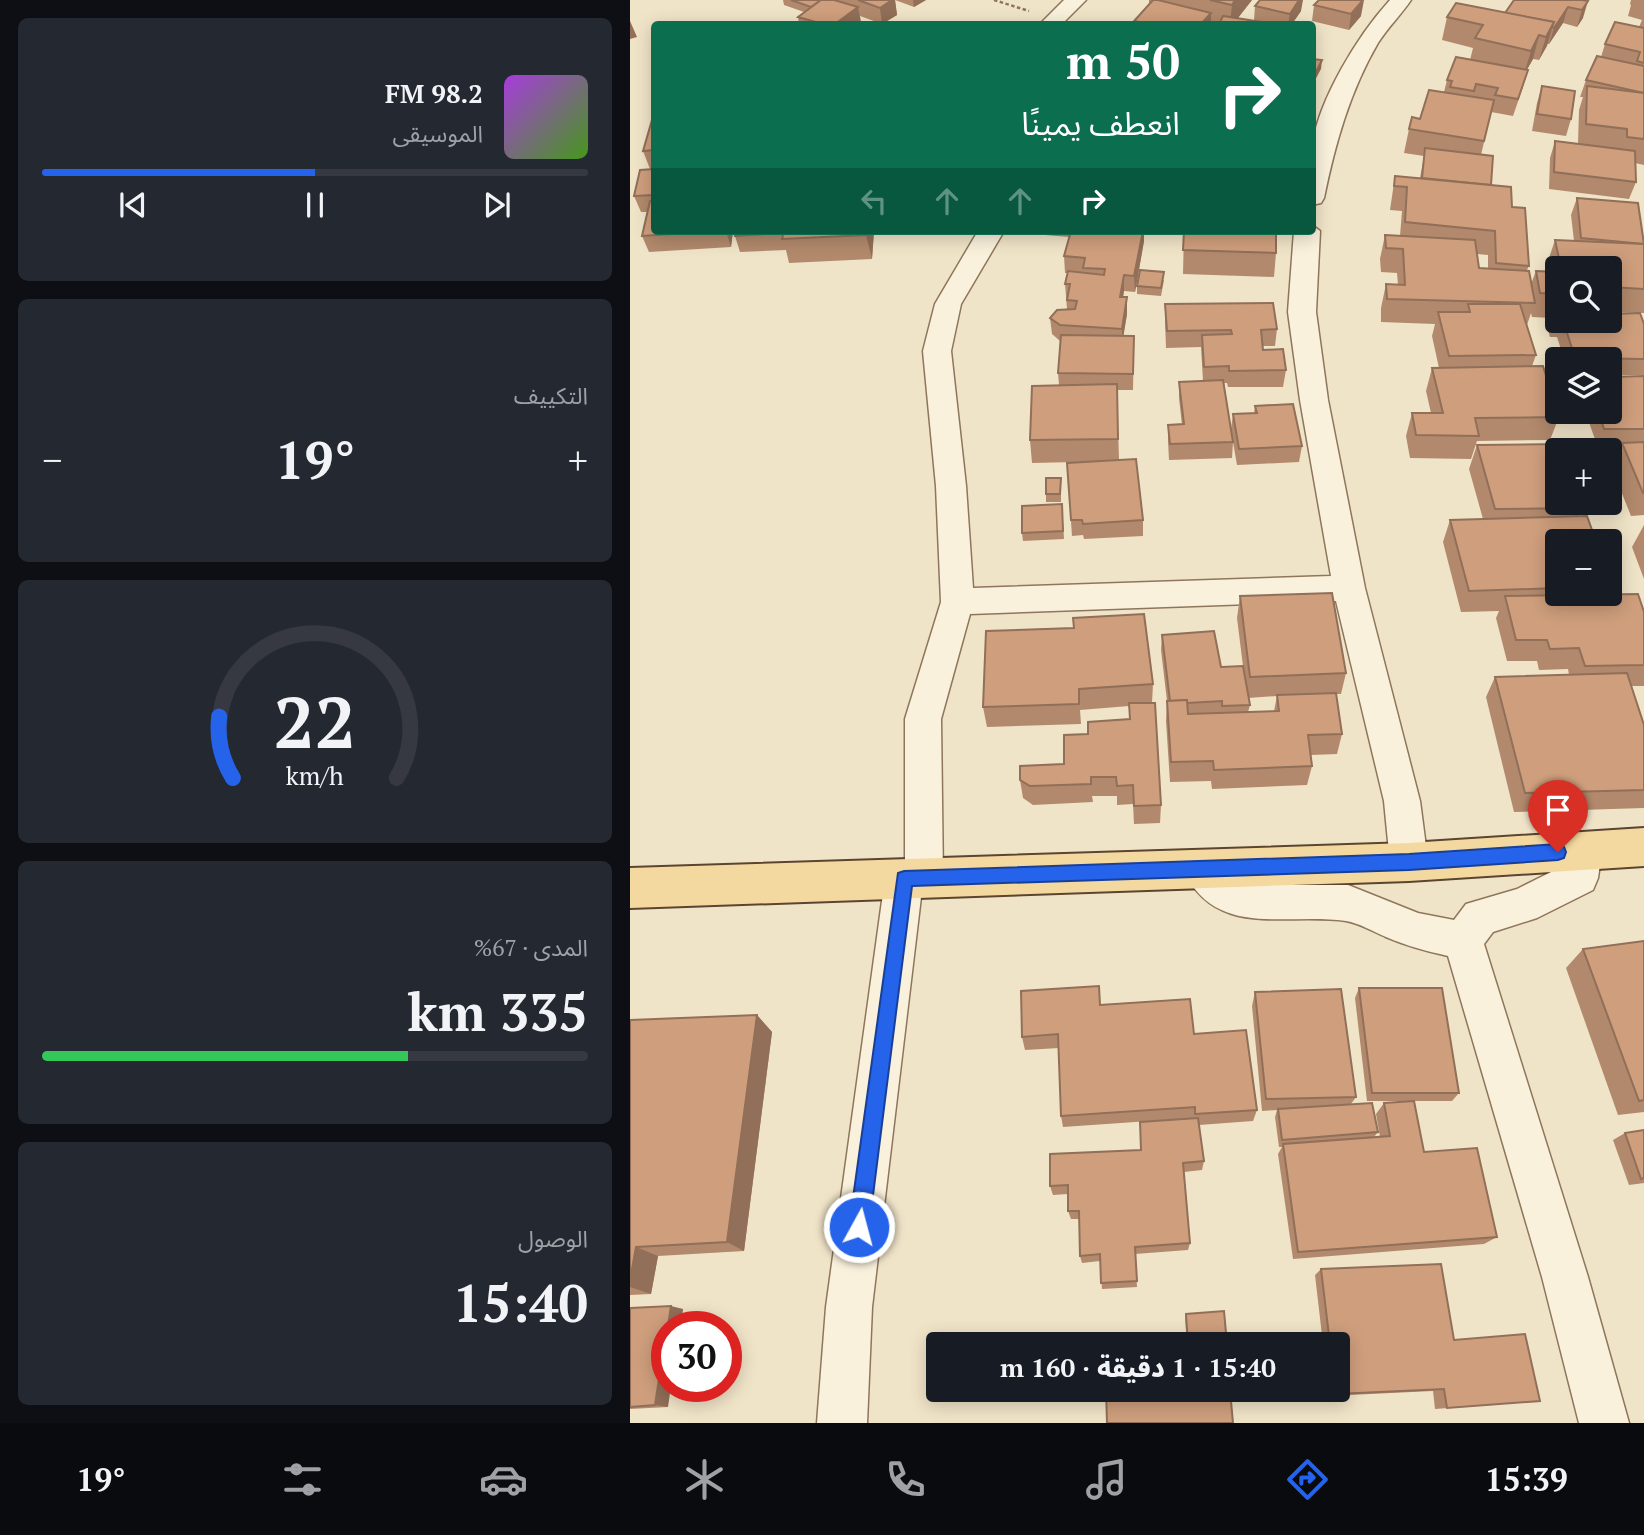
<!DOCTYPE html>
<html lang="ar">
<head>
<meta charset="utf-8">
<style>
	:root { --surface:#171b24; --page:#242831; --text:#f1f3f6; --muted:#9ea1a6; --line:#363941; --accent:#2563eb }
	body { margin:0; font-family:"PT Serif","Noto Sans Arabic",serif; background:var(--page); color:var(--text); direction:rtl; height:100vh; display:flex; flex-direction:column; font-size:26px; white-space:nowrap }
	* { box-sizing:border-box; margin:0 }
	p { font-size:23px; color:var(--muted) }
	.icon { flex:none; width:38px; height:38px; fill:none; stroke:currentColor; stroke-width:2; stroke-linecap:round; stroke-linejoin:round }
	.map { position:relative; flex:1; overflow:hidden; direction:ltr }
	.details { display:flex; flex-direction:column; gap:18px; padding:18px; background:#0d0f14; width:630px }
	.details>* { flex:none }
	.top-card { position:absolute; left:21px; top:21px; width:665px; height:214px; border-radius:7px; box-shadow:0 4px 18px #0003; direction:rtl; background:#0b6e4f; color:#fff; overflow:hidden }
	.buttons { position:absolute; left:915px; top:256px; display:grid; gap:14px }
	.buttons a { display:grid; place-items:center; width:77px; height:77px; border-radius:7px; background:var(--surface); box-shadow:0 4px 18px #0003; font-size:35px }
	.speed { position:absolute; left:21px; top:1311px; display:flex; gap:14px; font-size:35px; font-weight:700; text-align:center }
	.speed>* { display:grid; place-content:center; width:91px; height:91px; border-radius:50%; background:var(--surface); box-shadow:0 4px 18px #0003; line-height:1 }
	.speed .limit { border:10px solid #d22; background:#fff; color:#111 }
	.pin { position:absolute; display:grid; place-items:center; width:60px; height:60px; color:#fff; margin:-72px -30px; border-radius:50% 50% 50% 0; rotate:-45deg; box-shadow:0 0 7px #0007 }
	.pin .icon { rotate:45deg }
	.me { position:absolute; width:77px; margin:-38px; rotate:7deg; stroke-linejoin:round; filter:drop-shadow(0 0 5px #0008) }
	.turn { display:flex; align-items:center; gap:24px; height:147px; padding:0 21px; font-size:32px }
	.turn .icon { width:91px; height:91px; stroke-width:2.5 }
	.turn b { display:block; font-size:49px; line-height:60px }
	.lanes { display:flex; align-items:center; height:66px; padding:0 21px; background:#0003; justify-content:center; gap:35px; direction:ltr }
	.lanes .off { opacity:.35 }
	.big { font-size:52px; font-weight:800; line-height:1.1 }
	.details .tile { flex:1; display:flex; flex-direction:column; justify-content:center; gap:10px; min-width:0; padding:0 24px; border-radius:10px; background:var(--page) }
	.details .dial { align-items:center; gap:0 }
	.dial svg { height:182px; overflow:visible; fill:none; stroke:var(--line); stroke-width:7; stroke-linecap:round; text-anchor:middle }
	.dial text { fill:var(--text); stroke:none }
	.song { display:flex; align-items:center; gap:21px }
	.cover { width:84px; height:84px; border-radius:10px; background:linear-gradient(135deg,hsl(280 70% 55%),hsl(100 70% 35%)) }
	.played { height:7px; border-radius:4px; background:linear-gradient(90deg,var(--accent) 50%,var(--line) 50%) }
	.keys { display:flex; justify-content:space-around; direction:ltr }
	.heat { display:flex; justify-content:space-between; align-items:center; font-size:38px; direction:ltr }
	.charge { height:10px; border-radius:5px; background:linear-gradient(90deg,#34c759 67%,var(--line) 0) }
	.trip { position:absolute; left:296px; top:1332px; width:424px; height:70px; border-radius:7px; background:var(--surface); box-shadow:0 4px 18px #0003; font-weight:800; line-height:70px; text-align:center; direction:rtl }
	.tab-bar { display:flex; height:112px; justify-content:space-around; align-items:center; background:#090b0e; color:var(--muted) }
	.tab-bar .icon { width:49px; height:49px }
	.tab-bar .current { color:var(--accent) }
	.tab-bar b { font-size:32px; color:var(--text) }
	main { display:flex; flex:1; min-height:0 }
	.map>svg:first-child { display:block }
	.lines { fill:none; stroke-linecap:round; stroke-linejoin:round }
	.street-casing { stroke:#8d765c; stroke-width:3 }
	.primary-casing { stroke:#5b4430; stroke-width:4 }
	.path { stroke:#8d765c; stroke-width:2.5; stroke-dasharray:3.5 2.5; stroke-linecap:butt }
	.street { fill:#faf1dc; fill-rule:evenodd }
	.primary { fill:#f3d9a0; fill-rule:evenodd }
	.wall { fill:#b2896c; fill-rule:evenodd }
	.shaded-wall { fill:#916f58 }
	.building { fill:#cf9f7d; stroke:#916f58; stroke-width:2 }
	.route { fill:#2563eb; stroke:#184099; stroke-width:2 }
</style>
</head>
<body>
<main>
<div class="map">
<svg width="1014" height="1423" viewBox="0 0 1014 1423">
	<rect width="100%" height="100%" fill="#f0e4c8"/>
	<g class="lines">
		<defs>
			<g id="street">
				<path d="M434,0H456L432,24H410Z"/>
				<path d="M760,0H781C771,15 758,27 748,43C720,91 705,144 694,198L691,203L682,205C682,186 680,165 682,146C689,99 728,35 760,0Z"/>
				<path d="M682,225L690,231L686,312L698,400L735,588L790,801L798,862L792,874L779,879L766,874L760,862L754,801L706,601L340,614L311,719L313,880L308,892L291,897L242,1307L237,1423H187L196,1307L255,879L260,867L275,862V719L311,602L306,486L293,351L305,304L348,231H374L331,304L321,351L336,486L343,588L701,576L670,400L658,312L664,231H682Z"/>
				<path d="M953,833L966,838L972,850L968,878L963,890L907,918L863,932L854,944L958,1277L999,1423H949L912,1277L818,956C796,951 777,946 756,937C744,932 729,923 716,921C656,912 585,940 553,869L559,857L572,852L585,857L606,878L632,885H718L788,913L824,920L836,904L887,889L931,867L940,838Z"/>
			</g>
			<path id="primary" d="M1014,828V866L779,881L0,908V868L779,843Z"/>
		</defs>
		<use href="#street" class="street-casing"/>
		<use href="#primary" class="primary-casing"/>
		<path class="path" d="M364,0L399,11"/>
		<use href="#street" class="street"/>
		<use href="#primary" class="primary"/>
	</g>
	<g class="wall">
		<path d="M153,0H206L207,1V0H296L284,7L265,0L267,15L252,24L230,16L231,23L230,24H169L168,17L174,12L154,5Z"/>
		<path d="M519,0H622L608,18L624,21L625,6L671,11L662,24H504V21L519,5Z"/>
		<path d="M952,0L953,18L947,27L933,23L919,44H917L909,60L903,59L897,70H898L893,87L883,116L861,112L851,155L861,185L882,207L899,266L897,270L901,284L906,271L918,272L917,264L925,240L944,241L941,215L947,198L1014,241V313L980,312V268H928V320L1014,324V375H980V359H934L927,337H920L918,330L922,318L902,317L901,313L897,325L906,355L902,366L929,417L920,440L847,441L841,459L780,458L776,436L782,413H801L796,391L802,368H809L802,336L805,324L751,322V308L756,284L768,285L767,273L751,272L750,259L755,235L770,236L772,211L760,210L765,176L790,178L794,156L774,153L779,129L790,119L814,92L817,80L840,60L843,48L812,40L817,17L875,13ZM847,254L858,255V269L849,268Z"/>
		<path d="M1001,0H1014V165L1005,163L1006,182L999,199L919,189L920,158L925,141L948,144L949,110L953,97H950L956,80L971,57L975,44L1009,27L1012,20L998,16L1001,5L1000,4Z"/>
		<path d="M684,5L731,16L719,30L682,21Z"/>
		<path d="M912,86L941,119L936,136L902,131L907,103Z"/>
		<path d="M24,113V231H103L101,247L19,252L12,236L17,212H11L4,196L20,169L13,151Z"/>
		<path d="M106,231H244L242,259L159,263L156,250L110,252L105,236Z"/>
		<path d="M403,231H514V241L505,292L494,291L493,297H497V314L493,336H504L503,390H487L489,460L513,520V536L454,539L453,535L442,536L437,463L445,462L402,463L400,440L429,385L428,373L430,341L422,334L420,318L437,309L435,284L438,273H435L434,256L439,237L403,234Z"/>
		<path d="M554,231L646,253L644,277L553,274Z"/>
		<path d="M534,280L531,296L507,294V286Z"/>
		<path d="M535,304L647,329L645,346H633V350L656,370L653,387H598L597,383H594L601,429L603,414L624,413L625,406L672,446L669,462L607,465L603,442L602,458L539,460L538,441V425H552L549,398V382L573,381L571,347L536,348L535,321Z"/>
		<path d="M1014,376V515L1001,516L981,466L991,445H967L955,411H980Z"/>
		<path d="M847,445L953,508L949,516L928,541V593H978L977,594L1014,612V686H1001L1014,725V808L884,812L856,697L865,677L939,675L938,669L909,670L907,661H877L866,618L869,611L831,612L813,542L820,520L853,519L839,469Z"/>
		<path d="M431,478V502H416V494Z"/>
		<path d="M432,504L434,539L393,541L392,533Z"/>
		<path d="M1014,525V579L1002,547Z"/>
		<path d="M610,596L716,673L711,694H706L712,734L707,754L681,755L682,766L677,785L582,789L581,781L540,782L536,721L537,701L531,650L532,635L591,667L613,666L607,618ZM647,696L644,711L618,712L620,705L618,698Z"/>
		<path d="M356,631L523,684L522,703L531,805L530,823L504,824L503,804L487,805V796H462L463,802L403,805L393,798L390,780L434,764L458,734L499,719V706L450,710L451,724L357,727L353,707Z"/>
		<path d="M1014,941V1112L988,1115L936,968L953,949Z"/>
		<path d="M729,988L829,1093L822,1101H784L794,1152L867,1237L854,1244L663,1259L648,1154L652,1147H649L645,1117L647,1110L632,1111L622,1006L625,992L726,1097L721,1104L748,1132L744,1137H750L746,1114L754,1103L773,1101H737L725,998Z"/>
		<path d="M471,1005L564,1034L627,1110L623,1121L569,1125L574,1161L572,1170L554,1172L560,1243L558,1250L505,1254L507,1287L472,1289L470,1261L452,1263L450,1256L449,1219H441L438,1211V1194L423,1195L420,1186L510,1150L563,1118L433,1127L431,1116L429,1048L395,1050L392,1037Z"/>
		<path d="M127,1015L142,1032L114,1251L28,1256L21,1294L0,1295V1020Z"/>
		<path d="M1014,1130V1183L999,1185L983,1140L995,1133Z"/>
		<path d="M691,1269L824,1340L910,1401L805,1409L803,1391L699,1396L698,1390H707V1344H693L685,1275Z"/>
		<path d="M0,1308L53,1309L50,1326H37L38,1407L0,1409Z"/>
		<path d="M556,1314L597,1344H557L555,1317Z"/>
	</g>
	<g class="shaded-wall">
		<path d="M262,0H265L267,15L252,24L250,8Z"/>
		<path d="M283,0H296L284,7Z"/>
		<path d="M605,0H622L603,24H600L602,5Z"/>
		<path d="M669,0H673L671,11L662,24H658L660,14Z"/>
		<path d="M734,0L731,16L719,30L721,14Z"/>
		<path d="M958,1L953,18L947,27L952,10Z"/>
		<path d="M228,7L231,23L230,24H205Z"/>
		<path d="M938,7L933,23L919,44L924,28Z"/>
		<path d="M581,13V24H571Z"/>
		<path d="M0,21L7,37L0,39Z"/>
		<path d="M924,22L917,46L909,60L916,37Z"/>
		<path d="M909,35L903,59L894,74L901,51Z"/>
		<path d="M692,60L691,69L683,84L684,76Z"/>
		<path d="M96,231H103L101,247Z"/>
		<path d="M237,231H244L242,259L236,235Z"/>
		<path d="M513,231H514V241L505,292L504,276Z"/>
		<path d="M494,275V291L490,314V297Z"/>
		<path d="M497,297V314L492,345V329Z"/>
		<path d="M127,1015L142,1032L114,1251L97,1242Z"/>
		<path d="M6,1247L28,1256L21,1294L0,1287V1280Z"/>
		<path d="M41,1306L53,1309L50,1326H38Z"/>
		<path d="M37,1332V1386H41L38,1407L25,1405Z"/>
	</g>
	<g class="building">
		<path d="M161,0H191L181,7Z"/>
		<path d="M191,0H204L228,7L205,24H193L168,17Z"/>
		<path d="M228,0H262L250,8Z"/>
		<path d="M523,0H528L581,13L571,24H520L504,21Z"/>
		<path d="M580,0H605L602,5Z"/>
		<path d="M630,0H669L660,14L625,6Z"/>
		<path d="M689,0H733L721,14L684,5Z"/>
		<path d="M884,0H952L958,1L952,10L938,7L924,28L922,27L924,22L875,13Z"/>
		<path d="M826,3L924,22L916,37L909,35L901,51L845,38L853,25L817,17Z"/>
		<path d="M593,16L646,24H589Z"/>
		<path d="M985,22L1014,28V63L1007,61L1010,52L975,44Z"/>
		<path d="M967,56L1014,66V93L956,80Z"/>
		<path d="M826,57L898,70L888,99L865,95L868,88L846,84L844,91L820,87L822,81L817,80Z"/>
		<path d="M682,59L692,60L684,76H682Z"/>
		<path d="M912,86L945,91L941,119L907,114Z"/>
		<path d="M957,86L1014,93V139L997,137V129L956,124Z"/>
		<path d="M799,90L864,100L854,141L779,129L782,117L790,119Z"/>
		<path d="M24,113V150L13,151Z"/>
		<path d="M925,141L1005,151L1006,182L924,172Z"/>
		<path d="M795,148L863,156L861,185L792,178Z"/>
		<path d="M24,169V195L4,196L10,170Z"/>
		<path d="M765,176L881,187L882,207L895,208L899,266L866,263L865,231L775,222L777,187L764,186Z"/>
		<path d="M947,198L1008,203L1014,244L951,238Z"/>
		<path d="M24,200V231H88L12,236L20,201Z"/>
		<path d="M106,231H152L151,233L105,236Z"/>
		<path d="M154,231H237L236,235L152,239Z"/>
		<path d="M441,231H513L504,276L494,275L490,297H497L492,329L430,325L420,318L427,310L445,309L447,301L437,300L440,284H435L438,271L474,275L475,269L453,268L455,258L434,256Z"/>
		<path d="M554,231H646V253L553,250Z"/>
		<path d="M755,235L845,240L849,268L899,271L905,303L757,299L756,284L775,285L773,249L756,248Z"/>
		<path d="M925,240L1014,244V289L980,287V268H931Z"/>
		<path d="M510,270L534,272L531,288L507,286Z"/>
		<path d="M906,271L928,272V294L910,293Z"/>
		<path d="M643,303L647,329L631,330L633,350L653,349L656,370L599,371V366L574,367L572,335L602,334L601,330L537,331L535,304Z"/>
		<path d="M838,304H890L906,355L819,356L808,312H840Z"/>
		<path d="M1010,313L1014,324V359L945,358L933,320H926L924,314H928V320H980V314Z"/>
		<path d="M431,335L504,336L503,374L428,373Z"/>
		<path d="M913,366L929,417L845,418L849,436L786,435L782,413H813L802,368Z"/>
		<path d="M1014,376V429H974L968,411H980V377Z"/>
		<path d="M593,380L603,442L540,444L538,425L554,424L549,382Z"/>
		<path d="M487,384L488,439L400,440L402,386Z"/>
		<path d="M663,404L672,446L609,449L603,414L627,413L625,406Z"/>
		<path d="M1014,442V493H1013L992,443Z"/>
		<path d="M931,444L933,450H928V502H951L953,508L865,509L847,445Z"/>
		<path d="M506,459L513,520L453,524L452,520H441L437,463Z"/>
		<path d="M416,478H431L430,494H416Z"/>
		<path d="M432,504L433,531L392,533V506Z"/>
		<path d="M957,516L966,541H928V588L839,591L820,520Z"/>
		<path d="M702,593L716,673L620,677L610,596Z"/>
		<path d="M1008,594L1014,612V665L955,666L949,648L920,649L917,640H886L875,596Z"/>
		<path d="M514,614L523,684L449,689V704L353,707L356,631L444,628L443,618Z"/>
		<path d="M584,631L591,667L613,666L620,705L592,706V701L557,703V700L540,701L532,635Z"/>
		<path d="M997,673L1014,725V790L895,793L865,677Z"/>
		<path d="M706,693L712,734L678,735L682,766L584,770L583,761L541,762L537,701L557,700L558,714L649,711L647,695Z"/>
		<path d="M499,703H525L531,805L504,806L503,785L487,786L486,777H461V784L400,786L390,780V766L434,764V735L458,734V722L500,719Z"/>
		<path d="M1014,941V1100L1009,1101L953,949Z"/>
		<path d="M469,986L470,1005L560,999L564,1034L616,1030L627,1110L565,1114V1107L431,1116L428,1034L392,1037L391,991Z"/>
		<path d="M729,988H812L829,1093H742Z"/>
		<path d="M711,989L726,1097L636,1099L625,992Z"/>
		<path d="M127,1015L97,1242L6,1247L0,1280V1020Z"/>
		<path d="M784,1101L794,1152L847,1148L867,1237L668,1252L653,1144L760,1136L754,1103Z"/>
		<path d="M742,1103L748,1132L652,1140L648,1109Z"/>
		<path d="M568,1118L574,1161L553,1163L560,1243L505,1247L507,1281L471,1283L470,1254L450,1256L449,1211H438V1185L420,1186V1154L511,1150L510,1122Z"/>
		<path d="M1014,1130V1178L1011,1179L995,1133Z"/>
		<path d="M811,1264L824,1340L895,1334L910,1401L817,1408L814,1389L706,1394L707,1344H700L691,1269Z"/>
		<path d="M41,1306L38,1326H37L25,1405L0,1407V1308Z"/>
		<path d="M594,1311L597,1344H558L556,1314Z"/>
		<path d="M476,1390H600L603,1423H477Z"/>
	</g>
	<path class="route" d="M928,844L934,847L936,852L934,858L928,860L779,870L282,886L239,1227L236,1234L229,1237L222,1234L219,1227L268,873L274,871L779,854Z"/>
</svg>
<div class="buttons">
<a><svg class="icon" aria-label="search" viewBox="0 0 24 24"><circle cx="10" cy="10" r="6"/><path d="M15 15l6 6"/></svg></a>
<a><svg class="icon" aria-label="layers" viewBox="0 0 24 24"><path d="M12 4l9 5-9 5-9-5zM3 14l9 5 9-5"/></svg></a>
<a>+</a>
<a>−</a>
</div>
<div class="speed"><div class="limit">30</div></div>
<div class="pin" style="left:928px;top:852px;background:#d93025"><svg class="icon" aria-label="arrive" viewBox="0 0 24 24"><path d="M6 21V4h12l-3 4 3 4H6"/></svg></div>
<svg class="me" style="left:229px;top:1227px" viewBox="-20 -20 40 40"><circle r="17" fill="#2563eb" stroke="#fff" stroke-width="3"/><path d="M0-11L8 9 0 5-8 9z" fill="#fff"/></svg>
<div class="trip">15:40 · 1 دقيقة · 160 m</div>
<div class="top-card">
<div class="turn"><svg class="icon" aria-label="right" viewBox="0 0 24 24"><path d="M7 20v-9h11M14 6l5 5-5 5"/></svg><div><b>50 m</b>انعطف يمينًا</div></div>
<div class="lanes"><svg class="icon off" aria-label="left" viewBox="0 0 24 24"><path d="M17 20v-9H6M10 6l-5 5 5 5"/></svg><svg class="icon off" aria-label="ahead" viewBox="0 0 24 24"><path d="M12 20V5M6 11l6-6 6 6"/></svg><svg class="icon off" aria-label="ahead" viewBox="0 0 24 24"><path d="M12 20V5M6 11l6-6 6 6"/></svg><svg class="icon" aria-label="right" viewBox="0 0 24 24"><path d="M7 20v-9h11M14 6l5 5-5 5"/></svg></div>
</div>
</div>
<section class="details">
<div class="tile">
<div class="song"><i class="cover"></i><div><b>98.2 FM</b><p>الموسيقى</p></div></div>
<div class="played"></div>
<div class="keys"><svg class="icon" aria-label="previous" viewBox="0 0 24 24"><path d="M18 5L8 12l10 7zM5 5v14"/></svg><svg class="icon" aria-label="pause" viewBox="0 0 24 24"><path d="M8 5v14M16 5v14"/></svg><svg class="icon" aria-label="next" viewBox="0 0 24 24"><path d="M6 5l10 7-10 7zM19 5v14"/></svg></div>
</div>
<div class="tile"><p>التكييف</p>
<div class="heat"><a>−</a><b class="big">19°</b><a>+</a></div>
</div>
<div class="tile dial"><svg viewBox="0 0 100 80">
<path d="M14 69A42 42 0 1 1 86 69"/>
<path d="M14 69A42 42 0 0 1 8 42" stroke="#2563eb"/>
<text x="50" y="56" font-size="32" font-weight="700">22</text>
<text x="50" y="72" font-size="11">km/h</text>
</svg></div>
<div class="tile"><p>المدى · 67%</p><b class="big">335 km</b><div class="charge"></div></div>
<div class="tile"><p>الوصول</p><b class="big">15:40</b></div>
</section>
</main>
<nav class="tab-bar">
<b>15:39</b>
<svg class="icon current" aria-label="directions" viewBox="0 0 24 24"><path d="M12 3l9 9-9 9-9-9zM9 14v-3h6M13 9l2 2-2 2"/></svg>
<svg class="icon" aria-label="music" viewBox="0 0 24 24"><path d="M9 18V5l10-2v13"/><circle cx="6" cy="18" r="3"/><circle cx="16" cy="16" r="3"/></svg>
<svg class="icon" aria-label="phone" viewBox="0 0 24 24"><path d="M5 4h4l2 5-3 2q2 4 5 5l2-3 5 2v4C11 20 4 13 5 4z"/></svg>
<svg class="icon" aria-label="climate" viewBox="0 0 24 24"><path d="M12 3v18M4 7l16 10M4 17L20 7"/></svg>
<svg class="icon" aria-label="car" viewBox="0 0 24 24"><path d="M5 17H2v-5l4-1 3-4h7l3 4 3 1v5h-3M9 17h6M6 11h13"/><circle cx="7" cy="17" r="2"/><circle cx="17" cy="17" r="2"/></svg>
<svg class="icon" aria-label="filters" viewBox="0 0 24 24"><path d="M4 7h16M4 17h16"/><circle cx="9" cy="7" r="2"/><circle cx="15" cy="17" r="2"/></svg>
<b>19°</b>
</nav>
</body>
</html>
